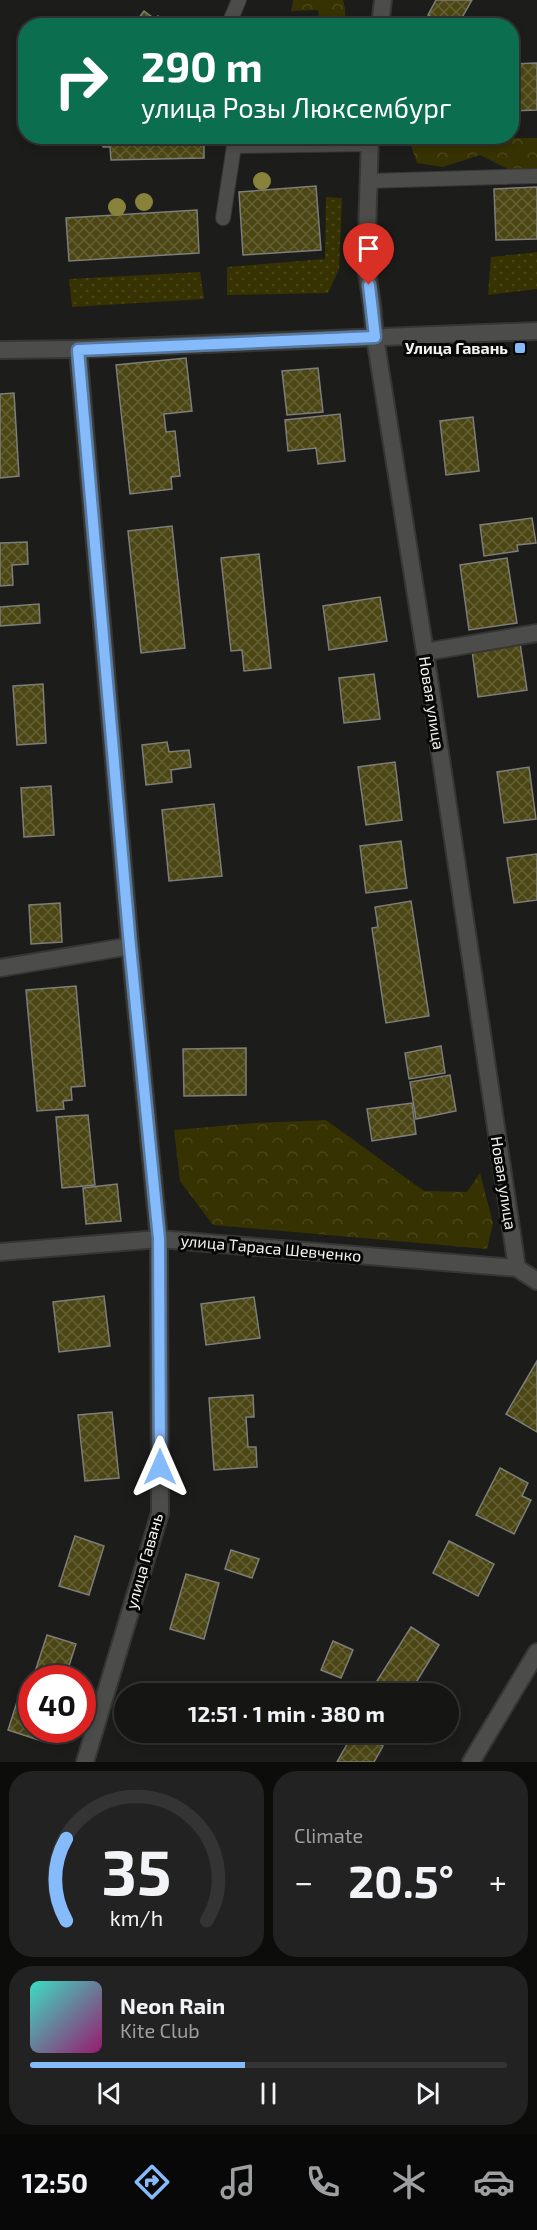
<!DOCTYPE html>
<html lang="en">
<head>
<meta charset="utf-8">
<style>
	:root { --surface:#151514; --page:#222; --text:#f1f3f6; --muted:#9d9fa0; --line:#343434; --accent:#86bbfb }
	body { margin:0; font-family:"Exo 2",sans-serif; background:var(--page); color:var(--text); height:100vh; display:flex; flex-direction:column; font-size:22px; white-space:nowrap }
	* { box-sizing:border-box; margin:0 }
	p { font-size:20px; color:var(--muted) }
	.icon { flex:none; width:33px; height:33px; fill:none; stroke:currentColor; stroke-width:2; stroke-linecap:round; stroke-linejoin:round }
	.map { position:relative; height:1762px; overflow:hidden }
	.drawer { display:flex; flex-direction:column; gap:9px; padding:9px; background:#0c0c0b; flex:1 }
	.drawer>* { flex:none }
	.guide { position:absolute; left:18px; top:18px; width:501px; height:126px; border-radius:24px; box-shadow:0 3px 9px #0003,0 0 0 2px var(--line); background:#0b6e4f; color:#fff; overflow:hidden }
	.speed { position:absolute; left:18px; top:1665px; display:flex; gap:12px; font-size:30px; font-weight:700; text-align:center }
	.speed>* { display:grid; place-content:center; width:78px; height:78px; border-radius:50%; background:var(--surface); box-shadow:0 3px 9px #0003,0 0 0 2px var(--line); line-height:1 }
	.speed .limit { border:9px solid #d22; background:#fff; color:#111 }
	.pin { position:absolute; display:grid; place-items:center; width:51px; height:51px; color:#fff; margin:-62px -26px; border-radius:50% 50% 50% 0; rotate:-45deg; box-shadow:0 0 6px #0007 }
	.pin .icon { rotate:45deg }
	.me { position:absolute; width:66px; margin:-33px; rotate:0deg; stroke-linejoin:round; filter:drop-shadow(0 0 4px #0008) }
	.turn { display:flex; align-items:center; gap:21px; height:126px; padding:0 24px; font-size:27px }
	.turn .icon { width:78px; height:78px; stroke-width:2.5 }
	.turn b { display:block; font-size:42px; line-height:51px }
	.big { font-size:45px; font-weight:700; line-height:1.1 }
	.drawer .card { flex:1; display:flex; flex-direction:column; justify-content:center; gap:9px; min-width:0; padding:0 21px; border-radius:24px; background:var(--page) }
	.drawer .dial { align-items:center; gap:0 }
	.dial svg { height:156px; overflow:visible; fill:none; stroke:var(--line); stroke-width:7; stroke-linecap:round; text-anchor:middle }
	.dial text { fill:var(--text); stroke:none }
	.song { display:flex; align-items:center; gap:18px }
	.cover { width:72px; height:72px; border-radius:9px; background:linear-gradient(135deg,hsl(170 70% 55%),hsl(320 70% 35%)) }
	.played { height:6px; border-radius:3px; background:linear-gradient(90deg,var(--accent) 45%,var(--line) 45%) }
	.keys { display:flex; justify-content:space-around; direction:ltr }
	.heat { display:flex; justify-content:space-between; align-items:center; font-size:33px; direction:ltr }
	.drawer .tiles { flex:1; display:grid; gap:9px; grid-template-columns:1fr 1fr }
	.card:last-child { grid-column:span 2 }
	.trip { position:absolute; left:114px; top:1683px; width:345px; height:60px; border-radius:30px; background:var(--surface); box-shadow:0 3px 9px #0003,0 0 0 2px var(--line); font-weight:700; line-height:60px; text-align:center }
	.dock { display:flex; height:96px; justify-content:space-around; align-items:center; background:#080808; color:var(--muted) }
	.dock .icon { width:42px; height:42px }
	.dock .current { color:var(--accent) }
	.dock b { font-size:27px; color:var(--text) }
	.map>svg:first-child { display:block }
	.grass { fill:url(#grass-dots) }
	.forest { fill:url(#forest-crowns) }
	.building { fill:url(#building-cross-hatch); stroke:#7d7d7a; stroke-width:1.5 }
	.lines { fill:none; stroke-linecap:round; stroke-linejoin:round }
	.service-casing { stroke:#363634; stroke-width:16 }
	.minor-casing { stroke:#363634; stroke-width:20 }
	.tertiary-casing { stroke:#363634; stroke-width:20 }
	.service { stroke:#4c4c4a; stroke-width:14 }
	.minor { stroke:#4c4c4a; stroke-width:16 }
	.tertiary { stroke:#4c4c4a; stroke-width:16 }
	.tree { fill:#88823a }
	.route-casing { stroke:#577aa3; stroke-width:15 }
	.route { stroke:#86bbfb; stroke-width:10 }
	.poi-dot { fill:#86bbfb; stroke:#070706; stroke-width:2 }
	.labels { text-anchor:middle; stroke-width:6; stroke-linejoin:round; paint-order:stroke }
	.poi-label { font-size:16px; font-weight:bold; fill:#f2f2f0; stroke:#070706; text-anchor:end }
	.street-label { font-size:16px; fill:#f2f2f0; stroke:#070706 }
</style>
</head>
<body>
<div class="map">
<svg width="537" height="1762" viewBox="0 0 537 1762">
	<defs>
		<pattern id="grass-dots" width="8" height="8" patternUnits="userSpaceOnUse" patternTransform="scale(1.5)"><rect width="8" height="8" fill="#363201"/><path d="M2 2h.1M6 6h.1" fill="none" stroke="#4a461a" stroke-width="1.8" stroke-linecap="round"/></pattern>
		<pattern id="forest-crowns" width="20" height="18" patternUnits="userSpaceOnUse" patternTransform="scale(1.5)"><rect width="20" height="18" fill="#363201"/><path d="M2 6a3 3 0 1 1 6 0M12 15a3 3 0 1 1 6 0" fill="none" stroke="#4a461a"/></pattern>
		<pattern id="building-cross-hatch" width="8" height="8" patternUnits="userSpaceOnUse" patternTransform="scale(1.5)"><rect width="8" height="8" fill="#4b4613"/><path d="M0 0l8 8M0 8l8-8" fill="none" stroke="#656136"/></pattern>
	</defs>
	<rect width="100%" height="100%" fill="#1c1c1a"/>
	<g class="grass">
		<path d="M326,197L342,198L339,269L328,293L227,295V267L325,259Z"/>
		<path d="M537,252V289L488,295L491,257Z"/>
		<path d="M200,272L204,299L72,307L69,279Z"/>
	</g>
	<g class="forest">
		<path d="M293,0H343L345,8L346,25H320L318,10L291,11Z"/>
		<path d="M408,137L537,138V168L510,170L480,155L443,167L417,163Z"/>
		<path d="M326,1120L424,1191L467,1192L480,1173L493,1223L487,1249L213,1225L180,1181L174,1130L255,1123Z"/>
	</g>
	<g class="building">
		<path d="M436,0H472L457,26H446L428,15Z"/>
		<path d="M144,11L155,19L158,16L171,26H133Z"/>
		<path d="M309,17L310,26H245V22Z"/>
		<path d="M537,63V110L512,111V64Z"/>
		<path d="M103,136H219L220,145H204V158L111,160L110,147H103Z"/>
		<path d="M316,186L321,250L243,255L239,192Z"/>
		<path d="M537,187V239L496,240L494,189Z"/>
		<path d="M197,210L199,253L69,261L66,218Z"/>
		<path d="M186,358L192,411L164,414L166,432L175,431L180,476L171,477L172,489L130,494L116,365Z"/>
		<path d="M318,368L323,412L287,415L282,371Z"/>
		<path d="M14,393L19,476L0,478V394Z"/>
		<path d="M340,414L345,461L318,464L316,448L288,451L285,420Z"/>
		<path d="M473,417L479,471L446,475L440,421Z"/>
		<path d="M532,518L536,543L517,545L518,551L484,556L480,525Z"/>
		<path d="M172,526L185,648L141,653L128,531Z"/>
		<path d="M27,542L28,564L12,565L13,585L0,586V543Z"/>
		<path d="M259,554L271,668L244,671L242,650L231,651L221,558Z"/>
		<path d="M507,558L517,623L469,630L460,565Z"/>
		<path d="M380,597L387,641L329,650L323,606Z"/>
		<path d="M39,604L40,623L0,626V607Z"/>
		<path d="M520,643L527,690L478,697L472,650Z"/>
		<path d="M374,674L380,719L344,723L339,678Z"/>
		<path d="M43,684L46,743L17,745L13,686Z"/>
		<path d="M167,742L169,752L189,750L191,767L171,770L172,782L146,785L142,745Z"/>
		<path d="M395,762L402,820L366,825L358,767Z"/>
		<path d="M529,767L536,819L504,823L497,772Z"/>
		<path d="M51,786L54,835L24,837L21,788Z"/>
		<path d="M214,804L222,876L169,881L162,810Z"/>
		<path d="M401,841L407,888L366,893L360,846Z"/>
		<path d="M537,854V900L514,903L507,858Z"/>
		<path d="M411,901L429,1016L386,1023L372,928L378,927L375,907Z"/>
		<path d="M60,903L62,942L31,944L29,905Z"/>
		<path d="M76,986L85,1086L71,1087L72,1100L63,1101L64,1109L37,1111L26,990Z"/>
		<path d="M441,1046L445,1073L409,1079L405,1053Z"/>
		<path d="M246,1048V1095L184,1096L183,1049Z"/>
		<path d="M450,1075L456,1111L416,1119L410,1082Z"/>
		<path d="M412,1103L416,1134L372,1141L367,1109Z"/>
		<path d="M88,1115L95,1185L62,1188L56,1117Z"/>
		<path d="M117,1184L121,1221L86,1224L83,1188Z"/>
		<path d="M104,1296L110,1346L59,1352L53,1302Z"/>
		<path d="M254,1297L260,1338L206,1345L201,1304Z"/>
		<path d="M537,1361V1432L506,1414Z"/>
		<path d="M253,1395L254,1417H246L248,1447H256L257,1467L214,1470L209,1398Z"/>
		<path d="M112,1412L119,1478L85,1481L78,1415Z"/>
		<path d="M500,1468L528,1483L522,1496L531,1500L514,1534L476,1515Z"/>
		<path d="M75,1536L104,1546L89,1595L59,1586Z"/>
		<path d="M449,1541L494,1564L478,1596L433,1573Z"/>
		<path d="M231,1550L259,1559L252,1578L225,1569Z"/>
		<path d="M186,1574L219,1583L204,1639L170,1629Z"/>
		<path d="M411,1627L439,1645L409,1694H397L377,1681Z"/>
		<path d="M47,1635L76,1644L65,1678H33Z"/>
		<path d="M333,1641L353,1650L341,1678L321,1670Z"/>
		<path d="M18,1699L32,1704V1730H49L45,1742L8,1730Z"/>
		<path d="M354,1732H359L383,1746L374,1762H337Z"/>
	</g>
	<g class="lines">
		<defs>
			<g id="service">
				<path d="M228,26L239,0"/>
				<path d="M234,146L369,144"/>
				<path d="M368,181L537,176"/>
				<path d="M223,218L234,146V137"/>
			</g>
			<g id="minor">
				<path d="M380,26L383,0"/>
				<path d="M370,136L366,266L372,305L375,337L425,652L517,1268"/>
				<path d="M425,652L537,633"/>
				<path d="M0,968L130,946"/>
				<path d="M0,1252L159,1239"/>
				<path d="M471,1762L537,1652"/>
			</g>
			<g id="tertiary">
				<path d="M78,349L130,946L159,1239L160,1513L85,1762"/>
				<path d="M0,350L78,349L537,331"/>
				<path d="M159,1239L517,1268L537,1281"/>
			</g>
		</defs>
		<use href="#service" class="service-casing"/>
		<use href="#minor" class="minor-casing"/>
		<use href="#tertiary" class="tertiary-casing"/>
		<use href="#service" class="service"/>
		<use href="#minor" class="minor"/>
		<use href="#tertiary" class="tertiary"/>
	</g>
	<g class="tree">
		<circle cx="262" cy="181" r="9"/>
		<circle cx="144" cy="202" r="9"/>
		<circle cx="117" cy="207" r="9"/>
	</g>
	<g class="lines">
		<defs>
			<path id="route" d="M160,1467L159,1239L130,946L78,350L375,337L369,285"/>
		</defs>
		<use href="#route" class="route-casing"/>
		<use href="#route" class="route"/>
	</g>
	<rect class="poi-dot" x="514" y="342" width="12" height="12" rx="3"/>
	<g class="labels">
		<g class="poi-label">
			<text x="508" y="354">Улица Гавань</text>
		</g>
		<g class="street-label">
			<text transform="translate(432 703) rotate(81)" y="6">Новая улица</text>
			<text transform="translate(504 1183) rotate(81)" y="6">Новая улица</text>
			<text transform="translate(271 1248) rotate(5)" y="6">улица Тараса Шевченко</text>
			<text transform="translate(144 1561) rotate(-74)" y="6">улица Гавань</text>
		</g>
	</g>
</svg>
<div class="speed"><div class="limit">40</div></div>
<div class="pin" style="left:369px;top:285px;background:#d93025"><svg class="icon" aria-label="arrive" viewBox="0 0 24 24"><path d="M6 21V4h12l-3 4 3 4H6"/></svg></div>
<svg class="me" style="left:160px;top:1467px" viewBox="-20 -20 40 40"><path d="M0-17L14 15 0 8-14 15z" fill="#86bbfb" stroke="#fff" stroke-width="4"/></svg>
<div class="trip">12:51 · 1 min · 380 m</div>
<div class="guide">
<div class="turn"><svg class="icon" aria-label="right" viewBox="0 0 24 24"><path d="M7 20v-9h11M14 6l5 5-5 5"/></svg><div><b>290 m</b>улица Розы Люксембург</div></div>
</div>
</div>
<section class="drawer">
<div class="tiles">
<div class="card dial"><svg viewBox="0 0 100 80">
<path d="M14 69A42 42 0 1 1 86 69"/>
<path d="M14 69A42 42 0 0 1 14 27" stroke="#86bbfb"/>
<text x="50" y="56" font-size="32" font-weight="700">35</text>
<text x="50" y="72" font-size="11">km/h</text>
</svg></div>
<div class="card"><p>Climate</p>
<div class="heat"><a>−</a><b class="big">20.5°</b><a>+</a></div>
</div>
<div class="card">
<div class="song"><i class="cover"></i><div><b>Neon Rain</b><p>Kite Club</p></div></div>
<div class="played"></div>
<div class="keys"><svg class="icon" aria-label="previous" viewBox="0 0 24 24"><path d="M18 5L8 12l10 7zM5 5v14"/></svg><svg class="icon" aria-label="pause" viewBox="0 0 24 24"><path d="M8 5v14M16 5v14"/></svg><svg class="icon" aria-label="next" viewBox="0 0 24 24"><path d="M6 5l10 7-10 7zM19 5v14"/></svg></div>
</div>
</div>
</section>
<nav class="dock">
<b>12:50</b>
<svg class="icon current" aria-label="directions" viewBox="0 0 24 24"><path d="M12 3l9 9-9 9-9-9zM9 14v-3h6M13 9l2 2-2 2"/></svg>
<svg class="icon" aria-label="music" viewBox="0 0 24 24"><path d="M9 18V5l10-2v13"/><circle cx="6" cy="18" r="3"/><circle cx="16" cy="16" r="3"/></svg>
<svg class="icon" aria-label="phone" viewBox="0 0 24 24"><path d="M5 4h4l2 5-3 2q2 4 5 5l2-3 5 2v4C11 20 4 13 5 4z"/></svg>
<svg class="icon" aria-label="climate" viewBox="0 0 24 24"><path d="M12 3v18M4 7l16 10M4 17L20 7"/></svg>
<svg class="icon" aria-label="car" viewBox="0 0 24 24"><path d="M5 17H2v-5l4-1 3-4h7l3 4 3 1v5h-3M9 17h6M6 11h13"/><circle cx="7" cy="17" r="2"/><circle cx="17" cy="17" r="2"/></svg>
</nav>
</body>
</html>
